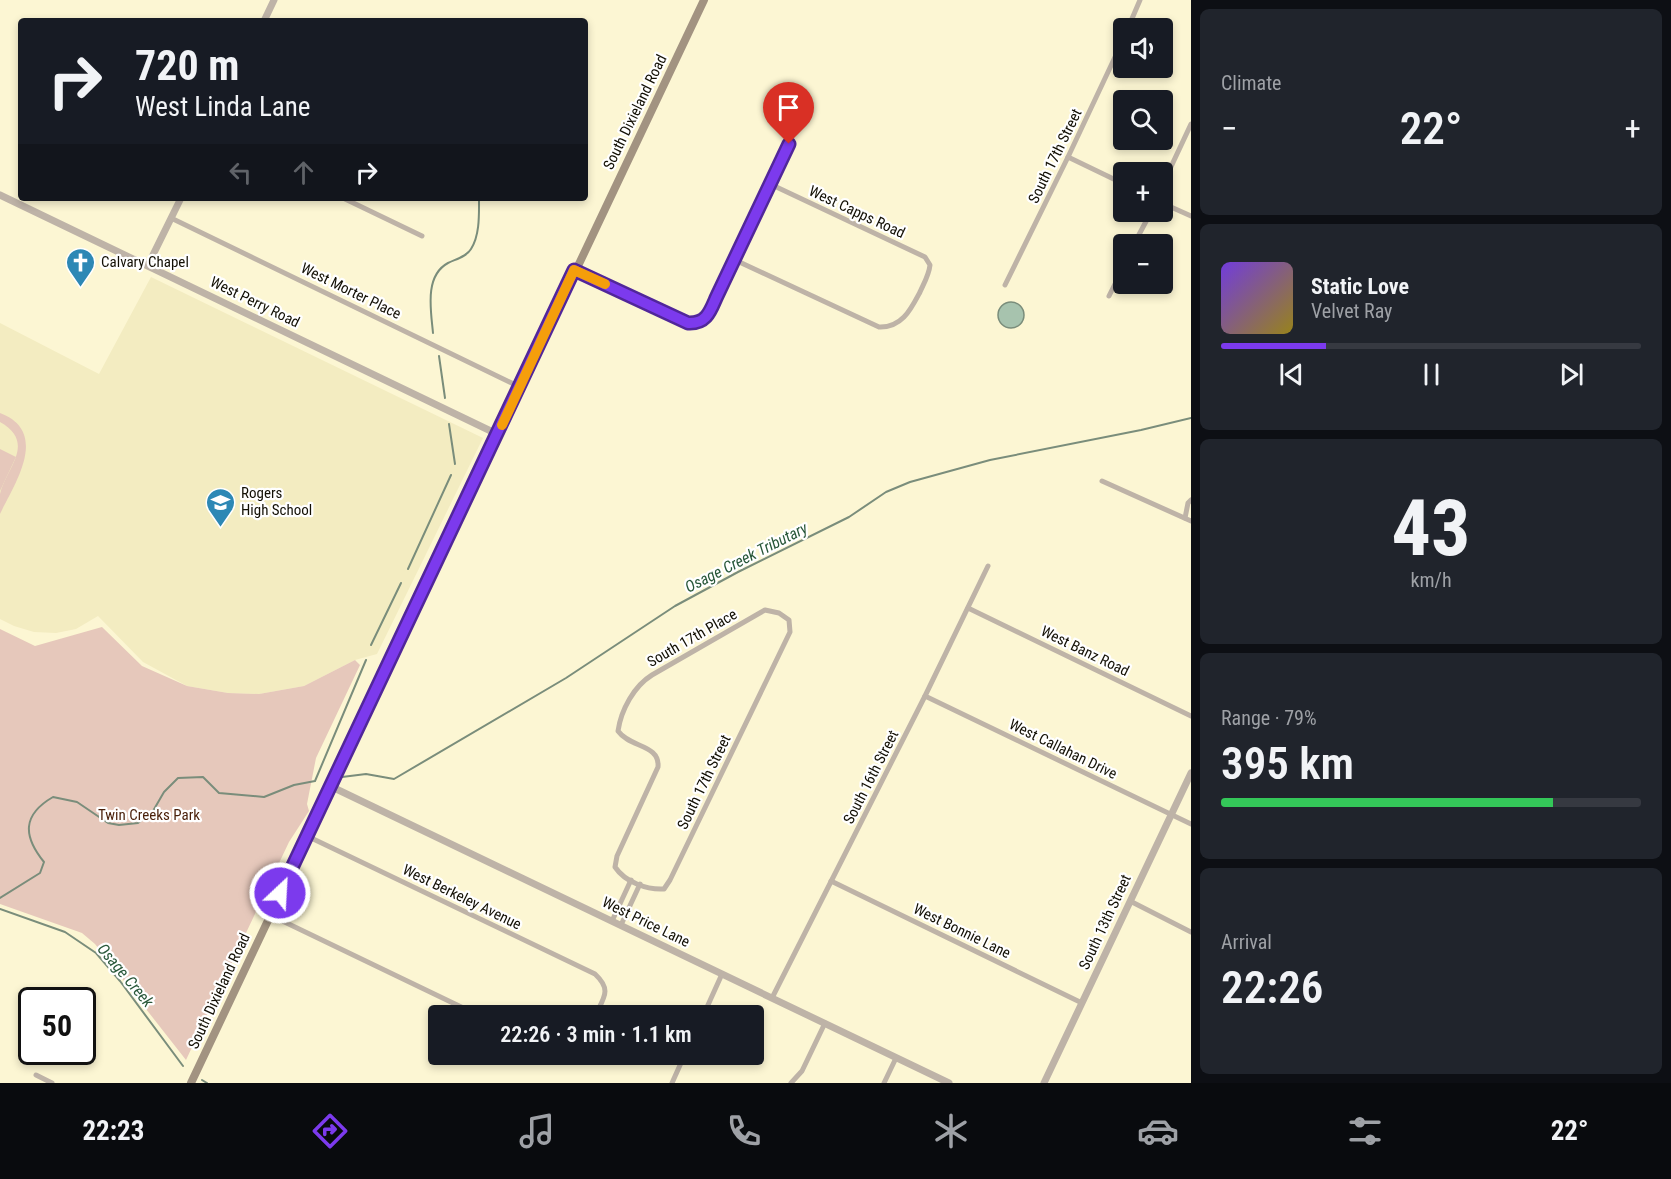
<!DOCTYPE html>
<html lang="en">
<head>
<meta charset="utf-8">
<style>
	:root { --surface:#171b24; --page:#20242c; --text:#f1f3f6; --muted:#9ea1a6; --line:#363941; --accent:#7c3aed }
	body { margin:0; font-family:"Roboto Condensed",sans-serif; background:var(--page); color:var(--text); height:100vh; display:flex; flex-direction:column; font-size:22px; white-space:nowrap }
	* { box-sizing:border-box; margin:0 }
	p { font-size:20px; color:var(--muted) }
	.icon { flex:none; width:33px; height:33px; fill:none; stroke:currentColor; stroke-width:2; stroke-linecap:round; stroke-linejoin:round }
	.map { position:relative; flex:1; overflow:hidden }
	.drawer { display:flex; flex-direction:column; gap:9px; padding:9px; background:#0d0f14; width:480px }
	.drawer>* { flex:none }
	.hud { position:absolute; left:18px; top:18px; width:570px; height:183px; border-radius:6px; box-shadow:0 3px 9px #0003; background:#171b24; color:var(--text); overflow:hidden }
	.tools { position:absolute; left:1113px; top:18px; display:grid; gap:12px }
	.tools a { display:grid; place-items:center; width:60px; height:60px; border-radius:6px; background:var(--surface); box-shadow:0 3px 9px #0003; font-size:30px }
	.speed { position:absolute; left:18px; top:987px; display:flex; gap:12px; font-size:30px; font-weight:700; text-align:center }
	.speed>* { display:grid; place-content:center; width:78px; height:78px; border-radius:50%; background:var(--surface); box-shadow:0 3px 9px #0003; line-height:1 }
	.speed .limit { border:3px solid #111; border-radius:9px; background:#fff; color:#111 }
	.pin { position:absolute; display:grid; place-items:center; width:51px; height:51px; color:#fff; margin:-62px -26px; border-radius:50% 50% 50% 0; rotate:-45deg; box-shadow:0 0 6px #0007 }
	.pin .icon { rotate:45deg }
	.me { position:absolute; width:66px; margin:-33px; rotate:25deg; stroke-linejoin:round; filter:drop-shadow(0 0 4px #0008) }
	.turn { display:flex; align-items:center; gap:21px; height:126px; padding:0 18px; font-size:27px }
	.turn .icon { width:78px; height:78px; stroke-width:2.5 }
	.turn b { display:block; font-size:42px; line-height:51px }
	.lanes { display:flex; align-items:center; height:57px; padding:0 18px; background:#0003; justify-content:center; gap:30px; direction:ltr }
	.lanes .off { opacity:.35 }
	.big { font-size:45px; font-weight:600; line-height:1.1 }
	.drawer .widget { flex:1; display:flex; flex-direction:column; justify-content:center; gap:9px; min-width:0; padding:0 21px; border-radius:9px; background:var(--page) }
	.drawer .dial { align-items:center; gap:0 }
	.dial b { font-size:78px; line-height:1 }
	.song { display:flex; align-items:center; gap:18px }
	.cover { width:72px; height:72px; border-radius:9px; background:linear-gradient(135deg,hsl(260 70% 55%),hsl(50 70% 35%)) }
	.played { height:6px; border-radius:3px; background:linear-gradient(90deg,var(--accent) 25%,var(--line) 25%) }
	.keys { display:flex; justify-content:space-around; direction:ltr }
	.heat { display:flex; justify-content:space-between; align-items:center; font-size:33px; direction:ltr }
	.charge { height:9px; border-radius:4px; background:linear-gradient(90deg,#34c759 79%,var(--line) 0) }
	.trip { position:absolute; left:428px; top:1005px; width:336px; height:60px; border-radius:6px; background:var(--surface); box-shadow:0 3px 9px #0003; font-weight:600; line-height:60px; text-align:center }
	.tab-bar { display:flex; height:96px; justify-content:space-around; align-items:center; background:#090b0e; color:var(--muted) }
	.tab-bar .icon { width:42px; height:42px }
	.tab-bar .selected { color:var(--accent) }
	.tab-bar b { font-size:27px; color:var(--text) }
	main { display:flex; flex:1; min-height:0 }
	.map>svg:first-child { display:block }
	.built { fill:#f3ecc1 }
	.green { fill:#e6c8bb }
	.water { fill:#a7c3ae; stroke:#7a8d7b; stroke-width:1.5 }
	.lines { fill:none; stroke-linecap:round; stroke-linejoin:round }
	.stream { stroke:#7a8d7b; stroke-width:2 }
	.minor { stroke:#beb3a7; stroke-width:5 }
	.tertiary { stroke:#beb3a7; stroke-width:7 }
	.secondary { stroke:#a29381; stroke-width:8 }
	.route-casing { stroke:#51269a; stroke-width:15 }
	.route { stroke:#7c3aed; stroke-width:10 }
	.slow { stroke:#f59e0b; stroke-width:10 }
	.labels { text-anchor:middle; stroke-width:4.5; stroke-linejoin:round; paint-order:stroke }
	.street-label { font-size:15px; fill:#120f04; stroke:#fff }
	.poi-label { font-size:15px; fill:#120f04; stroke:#fff; text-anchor:start }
	.park-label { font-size:15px; fill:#491f09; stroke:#fff }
	.water-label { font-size:16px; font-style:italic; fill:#285739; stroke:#fff }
</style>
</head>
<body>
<main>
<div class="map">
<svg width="1191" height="1083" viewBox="0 0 1191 1083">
	<rect width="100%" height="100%" fill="#fcf6d3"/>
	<path class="built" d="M151,277L483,438L377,654L355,660L304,686L259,694L228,693L187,686L143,662L98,616L76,629L56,633L34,632L14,626L0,619V323L99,374Z"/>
	<g class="green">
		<path d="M0,413C50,432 15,483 0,514C0,508 0,500 0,494C6,468 37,443 0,422Z"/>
		<path d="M0,449L16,457L0,491Z"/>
		<path d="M102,627L142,666L187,686L228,693L259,694L304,686L355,660L360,665L316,758L307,804L309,811L289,842L186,1060L95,944L82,933L0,904V629L35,646Z"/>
	</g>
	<circle class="water" cx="1011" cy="315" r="13"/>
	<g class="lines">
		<g class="stream">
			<path d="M433,333C431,311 424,276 448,263C456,259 466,257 471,249C480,235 479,214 479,198"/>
			<path d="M439,356L445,398"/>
			<path d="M449,424L455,464"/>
			<path d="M408,569L451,475"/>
			<path d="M371,645L401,583"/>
			<path d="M342,777L366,774L394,779L566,678L675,606L738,572L849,517L886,492L910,482L990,460L1141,430L1191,418"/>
			<path d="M0,898L40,873L44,862C23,836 22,815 53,797L77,802L108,823L119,825L138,823L153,811L164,792L178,778L203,777L219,793L264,797L294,785L315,781L366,660"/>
			<path d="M0,909L65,932L96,953L120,981L183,1066"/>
			<path d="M202,1080L207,1083"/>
		</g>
		<g class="minor">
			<path d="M1128,28L1140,0"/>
			<path d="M1068,157L1124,184"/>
			<path d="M1162,186L1191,124"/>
			<path d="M343,198L422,236"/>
			<path d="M1162,203L1191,216"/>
			<path d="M171,218L520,387"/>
			<path d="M1134,244L1151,212"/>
			<path d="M735,260L879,327C902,328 911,309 920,292C924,283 929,275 930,265L925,257L770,184"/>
			<path d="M575,270L688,323C697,324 701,323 707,316L789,144"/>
			<path d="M1005,285L1068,157L1124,38"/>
			<path d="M1109,296L1124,266"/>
			<path d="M1102,481L1191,521"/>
			<path d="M1185,518L1188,503L1191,500"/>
			<path d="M968,608L1191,716"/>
			<path d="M765,610L779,613L789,620L790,632L670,880L664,889C647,890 625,882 615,867L617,856L658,767C660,744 630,748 618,731C621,710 634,686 652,675Z"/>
			<path d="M925,696L1191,824"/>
			<path d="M307,836L595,974C612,990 604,997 595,1016"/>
			<path d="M831,881L1082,1003"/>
			<path d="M1130,901L1191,932"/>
			<path d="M270,915L480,1016"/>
			<path d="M612,921L631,880"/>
			<path d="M621,925L640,884"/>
			<path d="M772,998L925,696L988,566"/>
			<path d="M703,1016L722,974"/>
			<path d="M562,1054H565"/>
			<path d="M36,1075L52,1083"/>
			<path d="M672,1083L685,1054"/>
			<path d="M791,1083L802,1071L825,1023"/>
			<path d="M884,1083L896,1058"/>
		</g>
		<g class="tertiary">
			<path d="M264,21L274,0"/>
			<path d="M0,195L497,434"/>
			<path d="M148,265L181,198"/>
			<path d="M330,786L949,1083"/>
			<path d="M1044,1083L1191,773"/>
		</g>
		<path class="secondary" d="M191,1083L704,0"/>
	</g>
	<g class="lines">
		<defs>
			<path id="route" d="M280,893L574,270L688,323C706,324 710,312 716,298L789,144"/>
		</defs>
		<use href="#route" class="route-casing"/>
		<use href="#route" class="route"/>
		<path class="slow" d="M502,425L574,270L605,284"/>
	</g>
	<defs>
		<symbol id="church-pin" viewBox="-11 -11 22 30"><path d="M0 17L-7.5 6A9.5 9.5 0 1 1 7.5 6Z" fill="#2d88b5" stroke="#fff"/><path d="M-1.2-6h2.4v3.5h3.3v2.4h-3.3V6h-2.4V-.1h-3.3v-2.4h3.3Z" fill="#fff"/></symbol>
		<symbol id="school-pin" viewBox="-11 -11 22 30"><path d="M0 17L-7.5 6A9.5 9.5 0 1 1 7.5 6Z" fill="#2d88b5" stroke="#fff"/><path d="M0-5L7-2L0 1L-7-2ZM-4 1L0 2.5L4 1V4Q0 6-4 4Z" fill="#fff"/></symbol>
	</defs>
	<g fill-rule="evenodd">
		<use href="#church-pin" x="64" y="246" width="33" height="45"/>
		<use href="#school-pin" x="204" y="486" width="33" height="45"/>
	</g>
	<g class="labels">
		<g class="street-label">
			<text transform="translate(635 112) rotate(-64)" y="5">South Dixieland Road</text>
			<text transform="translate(1055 156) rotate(-64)" y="5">South 17th Street</text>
			<text transform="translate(857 212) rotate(25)" y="5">West Capps Road</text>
			<text transform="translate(351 291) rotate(26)" y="5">West Morter Place</text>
			<text transform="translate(255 302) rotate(26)" y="5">West Perry Road</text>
			<text transform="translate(692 638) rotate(-30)" y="5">South 17th Place</text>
			<text transform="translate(1085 651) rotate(26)" y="5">West Banz Road</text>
			<text transform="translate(1063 749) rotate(26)" y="5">West Callahan Drive</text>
			<text transform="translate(871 777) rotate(-63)" y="5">South 16th Street</text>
			<text transform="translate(704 782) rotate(-64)" y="5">South 17th Street</text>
			<text transform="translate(462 897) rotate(26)" y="5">West Berkeley Avenue</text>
			<text transform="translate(646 922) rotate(26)" y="5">West Price Lane</text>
			<text transform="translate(1105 922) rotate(-65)" y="5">South 13th Street</text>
			<text transform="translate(962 931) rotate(26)" y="5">West Bonnie Lane</text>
			<text transform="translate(219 991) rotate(-65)" y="5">South Dixieland Road</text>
		</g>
		<g class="poi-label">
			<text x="101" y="267">Calvary Chapel</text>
			<text x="241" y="498">Rogers<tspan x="241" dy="17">High School</tspan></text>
		</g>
		<g class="park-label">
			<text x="149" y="820">Twin Creeks Park</text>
		</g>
		<g class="water-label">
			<text transform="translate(746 557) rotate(-27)" y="6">Osage Creek Tributary</text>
			<text transform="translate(126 975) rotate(50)" y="6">Osage Creek</text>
		</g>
	</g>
</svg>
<div class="tools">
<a><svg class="icon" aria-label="sound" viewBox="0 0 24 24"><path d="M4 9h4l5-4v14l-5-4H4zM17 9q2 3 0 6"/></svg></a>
<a><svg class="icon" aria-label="search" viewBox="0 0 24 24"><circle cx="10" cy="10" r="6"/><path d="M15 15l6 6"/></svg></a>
<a>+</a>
<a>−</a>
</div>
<div class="speed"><div class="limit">50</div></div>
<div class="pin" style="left:789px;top:144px;background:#d93025"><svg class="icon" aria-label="arrive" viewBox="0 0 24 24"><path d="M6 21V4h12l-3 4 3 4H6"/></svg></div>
<svg class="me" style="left:280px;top:893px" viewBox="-20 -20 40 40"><circle r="17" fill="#7c3aed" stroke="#fff" stroke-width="3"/><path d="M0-11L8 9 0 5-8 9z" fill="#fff"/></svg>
<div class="trip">22:26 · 3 min · 1.1 km</div>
<div class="hud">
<div class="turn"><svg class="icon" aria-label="right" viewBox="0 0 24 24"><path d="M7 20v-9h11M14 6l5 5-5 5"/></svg><div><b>720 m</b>West Linda Lane</div></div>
<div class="lanes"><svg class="icon off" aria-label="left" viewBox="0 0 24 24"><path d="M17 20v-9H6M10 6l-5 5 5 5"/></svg><svg class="icon off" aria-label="ahead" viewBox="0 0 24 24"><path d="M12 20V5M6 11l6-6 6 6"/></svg><svg class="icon" aria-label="right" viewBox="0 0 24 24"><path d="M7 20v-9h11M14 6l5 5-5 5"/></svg></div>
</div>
</div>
<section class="drawer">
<div class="widget"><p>Climate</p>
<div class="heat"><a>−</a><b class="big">22°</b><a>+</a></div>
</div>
<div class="widget">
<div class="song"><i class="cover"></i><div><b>Static Love</b><p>Velvet Ray</p></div></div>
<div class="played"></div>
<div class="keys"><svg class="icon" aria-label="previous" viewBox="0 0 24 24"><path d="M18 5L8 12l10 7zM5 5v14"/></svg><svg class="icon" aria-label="pause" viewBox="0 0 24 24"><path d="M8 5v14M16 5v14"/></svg><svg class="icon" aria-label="next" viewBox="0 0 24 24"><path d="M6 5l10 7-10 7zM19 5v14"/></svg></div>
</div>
<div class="widget dial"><b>43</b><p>km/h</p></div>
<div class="widget"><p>Range · 79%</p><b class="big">395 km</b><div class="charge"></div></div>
<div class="widget"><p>Arrival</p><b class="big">22:26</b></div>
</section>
</main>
<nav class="tab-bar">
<b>22:23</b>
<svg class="icon selected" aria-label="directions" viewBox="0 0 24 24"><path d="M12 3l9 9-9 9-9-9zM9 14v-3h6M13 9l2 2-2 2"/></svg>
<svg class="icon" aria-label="music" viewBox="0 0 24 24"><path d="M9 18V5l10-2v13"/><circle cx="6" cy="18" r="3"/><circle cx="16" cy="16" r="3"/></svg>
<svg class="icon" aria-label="phone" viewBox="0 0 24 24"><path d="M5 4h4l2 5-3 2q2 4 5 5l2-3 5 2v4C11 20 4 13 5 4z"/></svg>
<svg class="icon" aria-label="climate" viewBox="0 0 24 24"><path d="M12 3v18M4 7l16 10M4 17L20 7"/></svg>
<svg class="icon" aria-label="car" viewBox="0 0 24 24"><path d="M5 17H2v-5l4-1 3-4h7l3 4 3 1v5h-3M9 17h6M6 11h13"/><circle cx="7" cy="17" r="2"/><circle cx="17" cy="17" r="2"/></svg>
<svg class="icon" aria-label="filters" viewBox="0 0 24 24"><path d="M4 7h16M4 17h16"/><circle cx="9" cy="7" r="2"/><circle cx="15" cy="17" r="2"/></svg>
<b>22°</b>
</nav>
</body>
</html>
